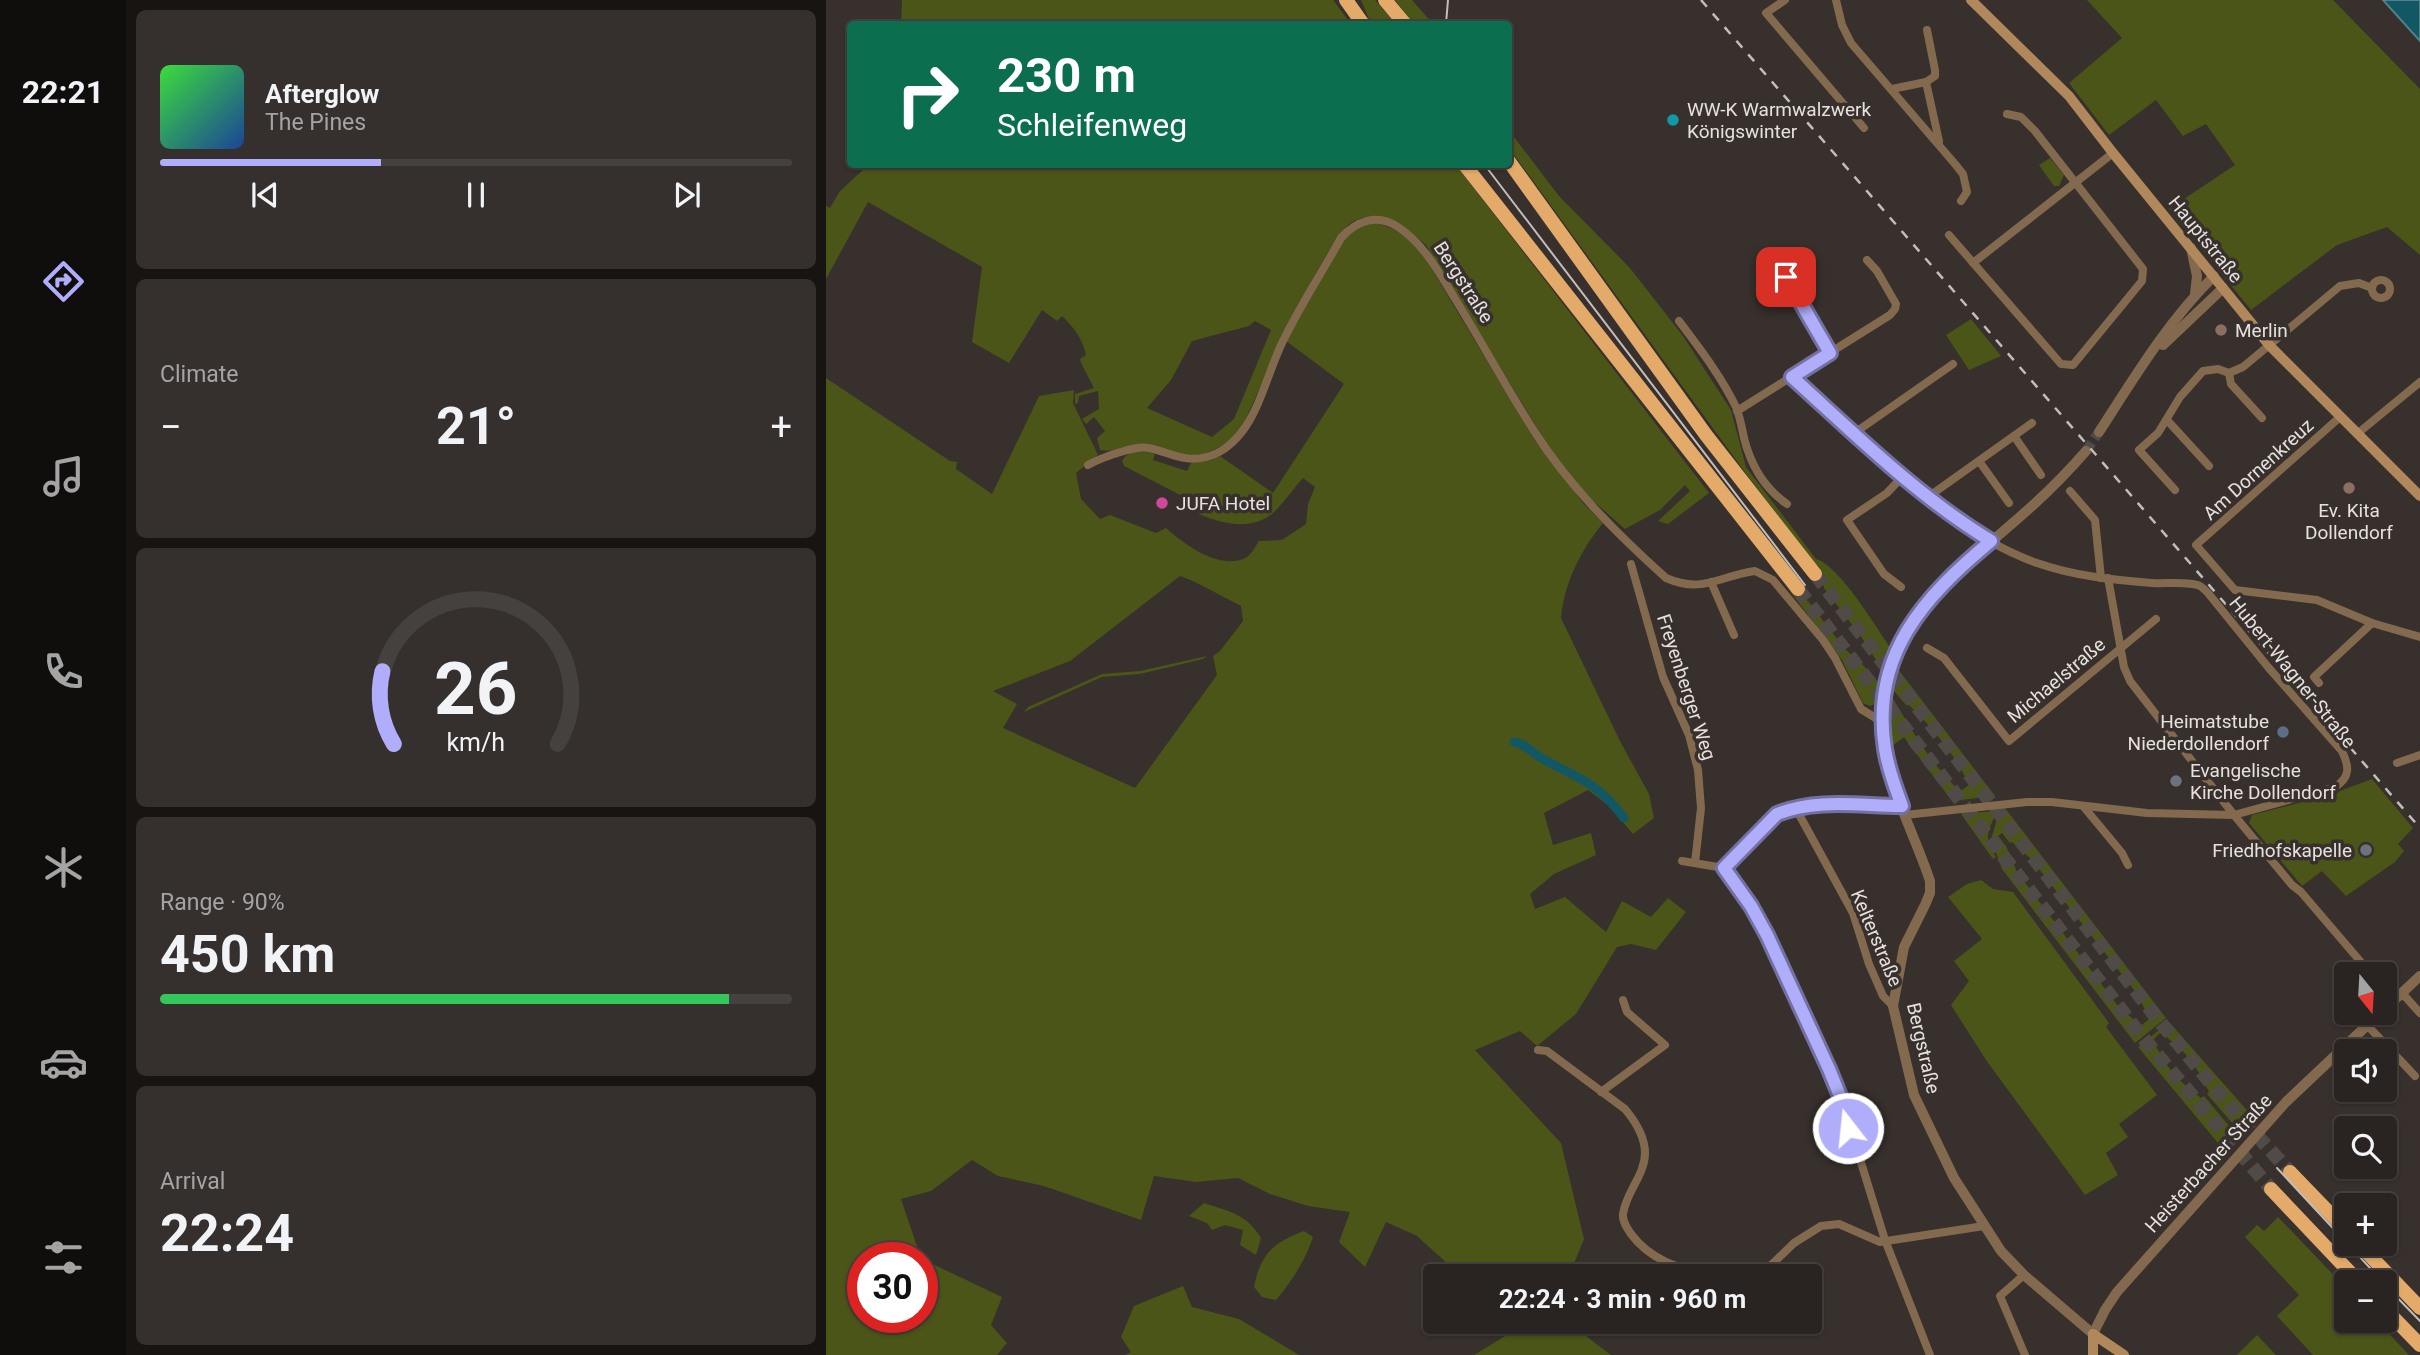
<!DOCTYPE html>
<html lang="en">
<head>
<meta charset="utf-8">
<style>
	:root { --surface:#292421; --page:#35302e; --text:#f1f3f6; --muted:#a5a4a5; --line:#45413f; --accent:#b0aefa }
	body { margin:0; font-family:Roboto,sans-serif; background:var(--page); color:var(--text); height:100vh; display:flex; flex-direction:column; font-size:26px; white-space:nowrap }
	* { box-sizing:border-box; margin:0 }
	p { font-size:23px; color:var(--muted) }
	.icon { flex:none; width:38px; height:38px; fill:none; stroke:currentColor; stroke-width:2; stroke-linecap:round; stroke-linejoin:round }
	.map { position:relative; flex:1; overflow:hidden }
	.drawer { display:flex; flex-direction:column; gap:10px; padding:10px; background:#171412; width:700px }
	.drawer>* { flex:none }
	.banner { position:absolute; left:21px; top:21px; width:665px; height:147px; border-radius:7px; box-shadow:0 2px 5px #0004,0 0 0 2px var(--line); background:#0b6e4f; color:#fff; overflow:hidden }
	.needle { width:46px; rotate:162deg }
	.controls { position:absolute; left:1508px; top:962px; display:grid; gap:14px }
	.controls a { display:grid; place-items:center; width:63px; height:63px; border-radius:7px; background:var(--surface); box-shadow:0 2px 5px #0004,0 0 0 2px var(--line); font-size:35px }
	.speed { position:absolute; left:21px; top:1242px; display:flex; gap:14px; font-size:35px; font-weight:700; text-align:center }
	.speed>* { display:grid; place-content:center; width:91px; height:91px; border-radius:50%; background:var(--surface); box-shadow:0 2px 5px #0004,0 0 0 2px var(--line); line-height:1 }
	.speed .limit { border:10px solid #d22; background:#fff; color:#111 }
	.pin { position:absolute; display:grid; place-items:center; width:60px; height:60px; color:#fff; margin:-30px; border-radius:14px; box-shadow:0 4px 10px #0006 }
	.me { position:absolute; width:77px; margin:-38px; rotate:344deg; stroke-linejoin:round; filter:drop-shadow(0 0 5px #0008) }
	.turn { display:flex; align-items:center; gap:24px; height:147px; padding:0 35px; font-size:32px }
	.turn .icon { width:91px; height:91px; stroke-width:2.5 }
	.turn b { display:block; font-size:49px; line-height:60px }
	.big { font-size:52px; font-weight:700; line-height:1.1 }
	.drawer .card { flex:1; display:flex; flex-direction:column; justify-content:center; gap:10px; min-width:0; padding:0 24px; border-radius:10px; background:var(--page) }
	.drawer .dial { align-items:center; gap:0 }
	.dial svg { height:182px; overflow:visible; fill:none; stroke:var(--line); stroke-width:7; stroke-linecap:round; text-anchor:middle }
	.dial text { fill:var(--text); stroke:none }
	.song { display:flex; align-items:center; gap:21px }
	.cover { width:84px; height:84px; border-radius:10px; background:linear-gradient(135deg,hsl(120 70% 55%),hsl(220 70% 35%)) }
	.played { height:7px; border-radius:4px; background:linear-gradient(90deg,var(--accent) 35%,var(--line) 35%) }
	.keys { display:flex; justify-content:space-around; direction:ltr }
	.heat { display:flex; justify-content:space-between; align-items:center; font-size:38px; direction:ltr }
	.charge { height:10px; border-radius:5px; background:linear-gradient(90deg,#34c759 90%,var(--line) 0) }
	.trip { position:absolute; left:597px; top:1264px; width:399px; height:70px; border-radius:7px; background:var(--surface); box-shadow:0 2px 5px #0004,0 0 0 2px var(--line); font-weight:700; line-height:70px; text-align:center }
	main { display:flex; flex:1; min-height:0 }
	.menu { display:flex; flex-direction:column; width:126px; justify-content:space-around; align-items:center; background:#100e0d; color:var(--muted) }
	.menu .icon { width:49px; height:49px }
	.menu .active { color:var(--accent) }
	.menu b { font-size:32px; color:var(--text) }
	.map>svg:first-child { display:block }
	.green { fill:#4b5518; fill-rule:evenodd }
	.water { fill:#115864; stroke:#518189; stroke-width:2 }
	.lines { fill:none; stroke-linecap:round; stroke-linejoin:round }
	.canal { stroke:#115864; stroke-width:9 }
	.tertiary-tunnel { stroke:#514b47; stroke-width:10; stroke-dasharray:10 5; stroke-linecap:butt }
	.trunk-tunnel { stroke:#514b47; stroke-width:14; stroke-dasharray:14 7; stroke-linecap:butt }
	.minor { stroke:#836a4e; stroke-width:8 }
	.tertiary { stroke:#836a4e; stroke-width:10 }
	.secondary { stroke:#b0885c; stroke-width:10 }
	.trunk { stroke:#e3aa6a; stroke-width:14 }
	.tram { stroke:#c3bdbb; stroke-width:2 }
	.rail { stroke:#c3bdbb; stroke-width:2.5; stroke-dasharray:9 9; stroke-linecap:butt }
	.route-casing { stroke:#7271a2; stroke-width:18 }
	.route { stroke:#b0aefa; stroke-width:12 }
	.culture-dot { fill:#0f9aa8; stroke:#37302c; stroke-width:2.5 }
	.education-dot { fill:#8d6e63; stroke:#37302c; stroke-width:2.5 }
	.hotel-dot { fill:#d1479c; stroke:#37302c; stroke-width:2.5 }
	.service-dot { fill:#5c6f8a; stroke:#37302c; stroke-width:2.5 }
	.worship-dot { fill:#6b7280; stroke:#37302c; stroke-width:2.5 }
	.labels { text-anchor:middle; stroke-width:7; stroke-linejoin:round; paint-order:stroke }
	.poi-label { font-size:19px; fill:#e6e1df; stroke:#37302c; text-anchor:start }
	.street-label { font-size:19px; fill:#e6e1df; stroke:#37302c }
</style>
</head>
<body>
<main>
<nav class="menu">
<b>22:21</b>
<svg class="icon active" aria-label="directions" viewBox="0 0 24 24"><path d="M12 3l9 9-9 9-9-9zM9 14v-3h6M13 9l2 2-2 2"/></svg>
<svg class="icon" aria-label="music" viewBox="0 0 24 24"><path d="M9 18V5l10-2v13"/><circle cx="6" cy="18" r="3"/><circle cx="16" cy="16" r="3"/></svg>
<svg class="icon" aria-label="phone" viewBox="0 0 24 24"><path d="M5 4h4l2 5-3 2q2 4 5 5l2-3 5 2v4C11 20 4 13 5 4z"/></svg>
<svg class="icon" aria-label="climate" viewBox="0 0 24 24"><path d="M12 3v18M4 7l16 10M4 17L20 7"/></svg>
<svg class="icon" aria-label="car" viewBox="0 0 24 24"><path d="M5 17H2v-5l4-1 3-4h7l3 4 3 1v5h-3M9 17h6M6 11h13"/><circle cx="7" cy="17" r="2"/><circle cx="17" cy="17" r="2"/></svg>
<svg class="icon" aria-label="filters" viewBox="0 0 24 24"><path d="M4 7h16M4 17h16"/><circle cx="9" cy="7" r="2"/><circle cx="15" cy="17" r="2"/></svg>
</nav>
<section class="drawer">
<div class="card">
<div class="song"><i class="cover"></i><div><b>Afterglow</b><p>The Pines</p></div></div>
<div class="played"></div>
<div class="keys"><svg class="icon" aria-label="previous" viewBox="0 0 24 24"><path d="M18 5L8 12l10 7zM5 5v14"/></svg><svg class="icon" aria-label="pause" viewBox="0 0 24 24"><path d="M8 5v14M16 5v14"/></svg><svg class="icon" aria-label="next" viewBox="0 0 24 24"><path d="M6 5l10 7-10 7zM19 5v14"/></svg></div>
</div>
<div class="card"><p>Climate</p>
<div class="heat"><a>−</a><b class="big">21°</b><a>+</a></div>
</div>
<div class="card dial"><svg viewBox="0 0 100 80">
<path d="M14 69A42 42 0 1 1 86 69"/>
<path d="M14 69A42 42 0 0 1 9 37" stroke="#b0aefa"/>
<text x="50" y="56" font-size="32" font-weight="700">26</text>
<text x="50" y="72" font-size="11">km/h</text>
</svg></div>
<div class="card"><p>Range · 90%</p><b class="big">450 km</b><div class="charge"></div></div>
<div class="card"><p>Arrival</p><b class="big">22:24</b></div>
</section>
<div class="map">
<svg width="1594" height="1355" viewBox="0 0 1594 1355">
	<rect width="100%" height="100%" fill="#37302c"/>
	<g class="green">
		<path d="M76,0H507L525,24H75Z"/>
		<path d="M535,0H549L570,24H545Z"/>
		<path d="M569,0H586L607,24H588Z"/>
		<path d="M1261,0H1507L1594,89V255L1561,227L1511,245L1425,310L1343,209L1409,165L1380,124L1357,136L1330,100L1283,135L1243,83L1296,38Z"/>
		<path d="M682,129L733,196L804,268L857,336L905,410L920,467L990,559C1013,565 1050,627 1064,647L1057,671L1034,635L998,588L993,566L991,567L921,475L683,148Z"/>
		<path d="M1224,158L1238,175L1233,186H1228L1213,165Z"/>
		<path d="M38,165H630L883,493L842,524L832,521L864,491L859,485L834,510L799,529L757,492L722,446L600,245C581,228 555,208 528,221C500,234 431,395 414,432C392,450 373,462 344,451C336,448 327,443 318,444C302,446 291,453 274,450L271,438L279,431L268,417L260,424L256,419L273,409L272,391L253,396L252,403L249,404V394L268,388L255,363L254,359L260,355C257,340 248,327 236,316L231,321L216,310L183,363L146,342L156,267L42,202L0,279V206L4,208L14,191L38,169ZM429,321L445,330L408,419L386,437L321,408L345,380L366,341L423,326Z"/>
		<path d="M548,223C568,226 580,237 595,251L706,436L757,503L777,523C755,550 738,583 735,618L794,741L823,794L828,818L807,834L783,806L762,790L718,813L727,845L765,833L770,855L728,874L704,894L709,909L739,897L780,932L796,901L825,917L842,898L860,912L830,950L805,944L791,947L750,1014L711,1046L694,1031L649,1050L735,1143L758,1239L743,1276H635L591,1236L560,1222L539,1267L513,1242L524,1212L482,1206L444,1194L412,1178L370,1182L328,1176L315,1220L218,1186L172,1176L146,1160L105,1191L75,1199L95,1258H37V1318H96V1259L176,1297L165,1325L181,1343L171,1355H0V378L124,461L131,462L130,469L166,494L213,396L248,390L247,403L272,455L250,473L255,499L274,519L284,515L330,533L340,528C359,545 393,570 419,558C425,555 429,547 433,541L456,540L480,524L482,504L489,487L477,478C467,489 458,503 447,513C426,531 396,524 373,514L364,500L298,466L296,461C302,449 317,450 329,454L327,460L361,471L365,463L386,460L394,456L447,493L518,384L460,341L517,241L529,228ZM354,576L369,582L415,606L417,621L394,651L387,656L391,675L309,788L177,728L191,704L167,691L244,661Z"/>
		<path d="M1145,319L1175,356L1143,370L1120,335Z"/>
		<path d="M963,590L982,601L1018,648L1038,666L1053,683L1049,704L1044,706L1037,703L1016,660Z"/>
		<path d="M381,656L377,659L314,674L276,677L198,712L202,707L276,674L314,671Z"/>
		<path d="M1072,669L1169,796L1126,801L1078,737L1066,746V697C1087,732 1104,763 1134,791L1143,785C1129,754 1107,728 1082,704L1080,705L1067,690Z"/>
		<path d="M1546,779L1587,828L1572,844L1578,851L1569,862L1520,896L1496,871L1476,886L1423,823L1426,815L1503,795Z"/>
		<path d="M1179,808L1340,1018L1309,1043L1176,869L1165,839L1174,810ZM1176,833L1184,843L1186,842L1206,860L1312,995L1323,1019L1316,1025L1295,1010L1191,872L1180,846L1172,836Z"/>
		<path d="M1171,811C1162,832 1157,836 1170,857L1167,859L1135,814Z"/>
		<path d="M1155,880L1167,889L1187,892L1283,1023L1280,1027L1331,1095L1293,1124L1302,1137L1280,1153L1292,1175L1259,1195L1160,1060L1125,1005L1143,981L1128,961L1156,939L1122,897L1141,884Z"/>
		<path d="M1343,1022L1427,1117L1411,1134L1413,1136L1403,1147L1401,1145L1397,1149L1312,1047ZM1334,1033C1358,1048 1371,1066 1383,1092L1381,1094L1407,1124L1404,1127L1378,1096L1375,1098C1352,1081 1339,1066 1327,1040Z"/>
		<path d="M378,1203C402,1211 421,1214 435,1238L430,1255L414,1245L417,1230L399,1225L386,1230L381,1223L363,1216Z"/>
		<path d="M1452,1217L1521,1289V1321H1551L1583,1355H1487L1451,1316L1473,1295L1419,1237L1431,1225L1438,1231Z"/>
		<path d="M478,1231L487,1237C479,1261 466,1281 450,1300L436,1297L428,1287C434,1254 448,1242 478,1231Z"/>
		<path d="M357,1286L366,1307L413,1319L473,1355H299L305,1352L295,1337L308,1306Z"/>
		<path d="M679,1321H740L785,1355H648L681,1335Z"/>
		<path d="M1431,1335L1450,1355H1411Z"/>
	</g>
	<path class="water" d="M1557,0H1594V41Z"/>
	<g class="lines">
		<path class="canal" d="M688,742C699,743 707,754 717,759C753,779 771,782 798,818"/>
		<path class="tertiary-tunnel" d="M1260,451L1273,432"/>
		<g class="trunk-tunnel">
			<path d="M989,574L1330,1017L1398,1099L1464,1172"/>
			<path d="M972,589L1313,1033L1445,1189"/>
		</g>
		<g class="minor">
			<path d="M959,0L940,13L1038,128"/>
			<path d="M1010,0L1016,25L1025,43L1129,164L1137,174L1141,192L1135,201"/>
			<path d="M1100,82L1109,76V70L1101,30"/>
			<path d="M1066,89L1100,82L1113,141"/>
			<path d="M1123,235L1235,364L1247,365L1316,281L1317,269L1209,131L1195,117L1181,114"/>
			<path d="M1147,263L1287,153"/>
			<path d="M955,267L1004,353"/>
			<circle cx="1555" cy="289" r="9"/>
			<path d="M853,321C874,349 895,376 910,407C914,417 916,428 918,438C925,466 938,488 961,504"/>
			<path d="M1403,373L1405,384L1436,418"/>
			<path d="M966,377C1036,441 1120,531 1211,563C1248,576 1288,580 1326,583C1338,584 1364,581 1374,586C1377,588 1380,591 1382,593L1442,667L1516,751C1523,766 1525,777 1509,787L1408,815L1321,813L1226,802H1201L1079,815"/>
			<path d="M911,411L1064,315L1069,309L1070,304L1051,271L1041,260"/>
			<path d="M1514,417L1370,545L1409,590L1491,600L1546,623L1594,637"/>
			<path d="M1341,420L1383,466"/>
			<path d="M1027,434L1127,364"/>
			<path d="M1531,434L1594,382"/>
			<path d="M1188,436L1215,475"/>
			<path d="M1153,461L1183,503"/>
			<path d="M262,465C274,458 310,445 323,448C343,452 358,463 380,457C394,454 406,444 415,433C434,410 443,369 457,341C474,306 496,272 515,238C530,221 551,213 572,227C598,244 612,271 628,297C655,341 680,387 708,431C743,486 791,534 840,578C877,594 893,576 929,571L947,580L997,640L1009,658L1035,709L1056,722"/>
			<path d="M1349,490L1313,450L1332,433L1354,397L1377,371L1392,369L1403,373L1417,367L1514,286L1533,283L1546,288"/>
			<path d="M1244,491L1269,520L1275,578"/>
			<path d="M1102,497L1206,423"/>
			<path d="M805,564L837,677L863,735L872,770L875,808L869,863"/>
			<path d="M1282,578L1298,667L1304,681L1408,815L1466,885L1475,892L1546,975"/>
			<path d="M885,582L908,635"/>
			<path d="M1075,587L1058,574L1021,520L1061,493L1076,477"/>
			<path d="M1101,648L1118,658L1183,741L1330,619"/>
			<path d="M1493,683L1488,677L1546,623"/>
			<path d="M1571,763L1594,755"/>
			<path d="M1257,806L1296,853L1302,865"/>
			<path d="M969,807L1027,913L1043,964L1057,996L1067,1006"/>
			<path d="M856,861L898,868"/>
			<path d="M898,868L925,906L941,935L1003,1069L1016,1101L1059,1240L1104,1355"/>
			<path d="M898,868L951,814C991,798 1034,806 1076,806"/>
			<path d="M1559,990L1568,1001"/>
			<path d="M1576,993L1594,1013"/>
			<path d="M1541,1025L1589,1076"/>
			<path d="M712,1050L721,1051L799,1109C809,1121 819,1136 819,1153C819,1175 800,1192 797,1214C796,1221 801,1228 805,1234C825,1261 853,1268 885,1276"/>
			<path d="M775,1092L839,1045L801,1012L797,1000"/>
			<path d="M1198,1275L1174,1296L1199,1355"/>
			<path d="M929,1276L938,1272L968,1243L995,1226L1013,1224L1054,1242L1158,1226"/>
		</g>
		<g class="tertiary">
			<path d="M1365,248L1371,276L1369,294"/>
			<path d="M1337,345L1397,288"/>
			<path d="M1273,432C1308,378 1342,321 1388,276"/>
			<path d="M1260,451C1240,474 1219,495 1196,515C1121,581 1041,635 1059,750C1066,795 1090,838 1104,881V893L1099,905L1078,947L1067,1006L1088,1095L1128,1178L1175,1251L1198,1275L1267,1334L1279,1310L1291,1292L1460,1102L1554,1013"/>
			<path d="M1559,1009L1594,976"/>
		</g>
		<g class="secondary">
			<path d="M1145,0L1243,96L1287,153L1444,346L1594,496"/>
			<path d="M1267,1334L1298,1355"/>
			<path d="M1267,1355V1334"/>
		</g>
		<g class="trunk">
			<path d="M520,0L537,24"/>
			<path d="M559,0L579,24"/>
			<path d="M682,160L880,435L989,574"/>
			<path d="M638,164L972,589"/>
			<path d="M1464,1172L1521,1231"/>
			<path d="M1445,1189L1534,1283"/>
			<path d="M1533,1244L1594,1308"/>
			<path d="M1559,1309L1594,1345"/>
		</g>
		<g class="tram">
			<path d="M620,24L622,0"/>
			<path d="M658,164L979,585"/>
			<path d="M1451,1168L1558,1283"/>
			<path d="M1559,1285L1594,1321"/>
		</g>
		<path class="rail" d="M875,0L1594,828"/>
	</g>
	<g class="lines">
		<defs>
			<path id="route" d="M960,277L1004,353L966,377C1030,435 1091,496 1165,541C1098,597 1044,655 1059,749C1062,769 1069,787 1076,806C1034,806 991,798 951,814L898,868L925,906L941,935L1003,1069L1016,1101L1022,1128"/>
		</defs>
		<use href="#route" class="route-casing"/>
		<use href="#route" class="route"/>
	</g>
	<circle class="culture-dot" cx="847" cy="120" r="7"/>
	<g class="education-dot">
		<circle cx="1395" cy="330" r="7"/>
		<circle cx="1523" cy="488" r="7"/>
	</g>
	<circle class="hotel-dot" cx="336" cy="503" r="7"/>
	<circle class="service-dot" cx="1457" cy="732" r="7"/>
	<g class="worship-dot">
		<circle cx="1350" cy="781" r="7"/>
		<circle cx="1540" cy="850" r="7"/>
	</g>
	<g class="labels">
		<g class="poi-label">
			<text x="861" y="116">WW-K Warmwalzwerk<tspan x="861" dy="22">Königswinter</tspan></text>
			<text x="1409" y="337">Merlin</text>
			<text x="350" y="510">JUFA Hotel</text>
			<text x="1523" y="517" text-anchor="middle">Ev. Kita<tspan x="1523" dy="22">Dollendorf</tspan></text>
			<text x="1443" y="728" text-anchor="end">Heimatstube<tspan x="1443" dy="22">Niederdollendorf</tspan></text>
			<text x="1364" y="777">Evangelische<tspan x="1364" dy="22">Kirche Dollendorf</tspan></text>
			<text x="1526" y="857" text-anchor="end">Friedhofskapelle</text>
		</g>
		<g class="street-label">
			<text transform="translate(1380 239) rotate(51)" y="7">Hauptstraße</text>
			<text transform="translate(638 282) rotate(57)" y="7">Bergstraße</text>
			<text transform="translate(1432 469) rotate(-42)" y="7">Am Dornenkreuz</text>
			<text transform="translate(1467 672) rotate(51)" y="7">Hubert-Wagner-Straße</text>
			<text transform="translate(1230 680) rotate(-40)" y="7">Michaelstraße</text>
			<text transform="translate(861 687) rotate(72)" y="7">Freyenberger Weg</text>
			<text transform="translate(1051 938) rotate(67)" y="7">Kelterstraße</text>
			<text transform="translate(1098 1048) rotate(77)" y="7">Bergstraße</text>
			<text transform="translate(1382 1163) rotate(-48)" y="7">Heisterbacher Straße</text>
		</g>
	</g>
</svg>
<div class="controls">
<a><svg class="needle" viewBox="-14 -14 28 28"><path d="M0-13l5 13h-10z" fill="#e53935"/><path d="M0 13l5-13h-10z" fill="#a5a4a5"/></svg></a>
<a><svg class="icon" aria-label="sound" viewBox="0 0 24 24"><path d="M4 9h4l5-4v14l-5-4H4zM17 9q2 3 0 6"/></svg></a>
<a><svg class="icon" aria-label="search" viewBox="0 0 24 24"><circle cx="10" cy="10" r="6"/><path d="M15 15l6 6"/></svg></a>
<a>+</a>
<a>−</a>
</div>
<div class="speed"><div class="limit">30</div></div>
<div class="pin" style="left:960px;top:277px;background:#d93025"><svg class="icon" aria-label="arrive" viewBox="0 0 24 24"><path d="M6 21V4h12l-3 4 3 4H6"/></svg></div>
<svg class="me" style="left:1022px;top:1128px" viewBox="-20 -20 40 40"><circle r="17" fill="#b0aefa" stroke="#fff" stroke-width="3"/><path d="M0-11L8 9 0 5-8 9z" fill="#fff"/></svg>
<div class="trip">22:24 · 3 min · 960 m</div>
<div class="banner">
<div class="turn"><svg class="icon" aria-label="right" viewBox="0 0 24 24"><path d="M7 20v-9h11M14 6l5 5-5 5"/></svg><div><b>230 m</b>Schleifenweg</div></div>
</div>
</div>
</main>
</body>
</html>
